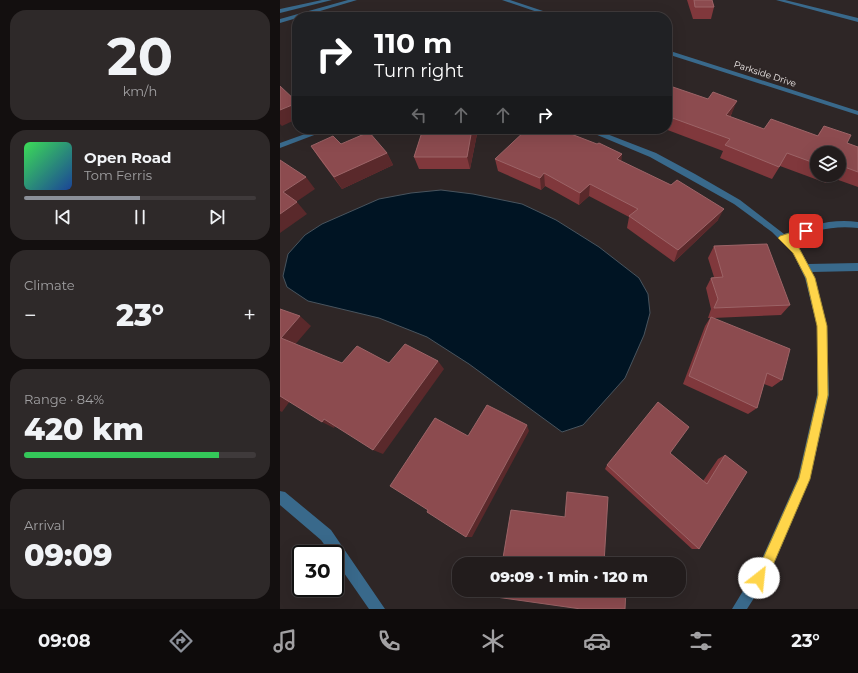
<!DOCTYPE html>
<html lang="en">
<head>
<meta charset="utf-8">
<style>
	:root { --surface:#221c1c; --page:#2e2929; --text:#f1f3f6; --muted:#a2a1a3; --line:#3f3a3b; --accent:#8c9099 }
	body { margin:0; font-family:Montserrat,sans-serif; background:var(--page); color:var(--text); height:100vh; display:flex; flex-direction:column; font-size:15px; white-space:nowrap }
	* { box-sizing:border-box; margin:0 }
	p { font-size:13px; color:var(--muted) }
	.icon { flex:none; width:22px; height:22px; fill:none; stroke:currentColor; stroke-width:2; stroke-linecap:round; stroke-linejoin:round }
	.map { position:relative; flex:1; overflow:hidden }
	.drawer { display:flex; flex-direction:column; gap:10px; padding:10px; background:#130f0f; width:280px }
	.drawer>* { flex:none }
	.guide { position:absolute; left:12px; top:12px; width:380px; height:122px; border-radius:16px; box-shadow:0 4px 16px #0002,0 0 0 1px var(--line); background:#202124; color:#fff; overflow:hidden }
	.tools { position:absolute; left:530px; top:146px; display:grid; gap:8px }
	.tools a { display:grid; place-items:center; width:36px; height:36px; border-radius:50%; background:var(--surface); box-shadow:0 4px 16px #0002,0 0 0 1px var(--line); font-size:20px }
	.speed { position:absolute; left:12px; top:545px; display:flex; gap:8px; font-size:20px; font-weight:700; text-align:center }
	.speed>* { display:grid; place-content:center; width:52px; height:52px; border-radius:50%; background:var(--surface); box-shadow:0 4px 16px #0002,0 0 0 1px var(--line); line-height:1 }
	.speed .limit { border:2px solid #111; border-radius:6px; background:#fff; color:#111 }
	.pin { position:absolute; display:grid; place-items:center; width:34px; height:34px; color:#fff; margin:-17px; border-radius:8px; box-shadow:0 2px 6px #0006 }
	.me { position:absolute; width:44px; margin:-22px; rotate:29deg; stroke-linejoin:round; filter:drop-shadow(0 0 3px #0008) }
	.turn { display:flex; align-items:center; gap:14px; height:84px; padding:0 16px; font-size:18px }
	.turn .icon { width:52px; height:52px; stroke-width:2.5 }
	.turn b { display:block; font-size:28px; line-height:34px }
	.lanes { display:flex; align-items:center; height:38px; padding:0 16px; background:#0003; justify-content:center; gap:20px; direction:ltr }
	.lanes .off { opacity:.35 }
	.big { font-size:30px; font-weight:800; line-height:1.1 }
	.drawer .widget { flex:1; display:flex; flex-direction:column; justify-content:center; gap:6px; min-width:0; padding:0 14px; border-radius:16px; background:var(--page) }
	.drawer .dial { align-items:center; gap:0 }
	.dial b { font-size:52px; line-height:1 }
	.song { display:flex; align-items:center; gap:12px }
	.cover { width:48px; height:48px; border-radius:6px; background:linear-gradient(135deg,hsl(130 70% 55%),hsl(220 70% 35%)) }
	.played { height:4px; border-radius:2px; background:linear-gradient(90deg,var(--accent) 50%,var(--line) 50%) }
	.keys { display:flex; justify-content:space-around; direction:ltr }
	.heat { display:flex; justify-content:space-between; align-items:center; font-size:22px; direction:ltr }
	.charge { height:6px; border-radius:3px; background:linear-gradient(90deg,#34c759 84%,var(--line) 0) }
	.trip { position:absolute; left:172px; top:557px; width:234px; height:40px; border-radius:16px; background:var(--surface); box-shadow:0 4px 16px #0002,0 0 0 1px var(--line); font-weight:800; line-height:40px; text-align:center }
	.tab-bar { display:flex; height:64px; justify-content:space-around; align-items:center; background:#0e0b0b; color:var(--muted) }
	.tab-bar .icon { width:28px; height:28px }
	.tab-bar .on { color:var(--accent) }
	.tab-bar b { font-size:18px; color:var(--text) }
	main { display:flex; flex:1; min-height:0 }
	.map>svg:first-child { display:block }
	.water { fill:#001423; stroke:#48545e }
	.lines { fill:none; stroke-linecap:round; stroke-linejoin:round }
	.minor { fill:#39698b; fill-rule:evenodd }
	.wall { fill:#80383c; fill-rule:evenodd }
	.shaded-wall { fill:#5a292b }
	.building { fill:#8c4b4f; stroke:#9c6467 }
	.route { fill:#ffd54a; stroke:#a68a30 }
	.labels { text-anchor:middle; stroke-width:4; stroke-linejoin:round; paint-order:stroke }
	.far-street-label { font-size:9px; fill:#efeae9; stroke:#2e2626 }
</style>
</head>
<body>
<main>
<section class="drawer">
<div class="widget dial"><b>20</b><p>km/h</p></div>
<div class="widget">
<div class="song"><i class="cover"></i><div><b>Open Road</b><p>Tom Ferris</p></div></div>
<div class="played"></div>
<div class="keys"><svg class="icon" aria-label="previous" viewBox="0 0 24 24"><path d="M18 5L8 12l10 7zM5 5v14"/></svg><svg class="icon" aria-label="pause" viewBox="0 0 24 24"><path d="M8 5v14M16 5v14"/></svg><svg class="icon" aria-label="next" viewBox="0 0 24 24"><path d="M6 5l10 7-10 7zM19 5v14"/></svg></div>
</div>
<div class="widget"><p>Climate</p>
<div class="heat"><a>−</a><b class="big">23°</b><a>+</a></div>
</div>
<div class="widget"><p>Range · 84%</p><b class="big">420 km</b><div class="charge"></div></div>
<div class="widget"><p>Arrival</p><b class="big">09:09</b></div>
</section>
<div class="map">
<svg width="578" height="609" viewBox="0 0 578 609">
	<rect width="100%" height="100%" fill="#2e2626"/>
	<path class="water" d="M161,190L193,194L242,204L276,220L319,247L359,278L368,294L370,313L364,335L345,378L303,425L282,432L189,364L147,337L99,318L28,301L7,287L3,276L8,254L25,235L42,224L99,199L131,193Z"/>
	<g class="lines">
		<g class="minor">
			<path d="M42,0H52L0,13V9Z"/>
			<path d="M68,0H77L0,23V19Z"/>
			<path d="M222,0H230L281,17H272Z"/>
			<path d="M496,0H505L578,18V22Z"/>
			<path d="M387,50L578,111V115L387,54Z"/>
			<path d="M39,129H50L0,148V143Z"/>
			<path d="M303,129H314L376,153L415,174L460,200L504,234C529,226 552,218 578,222V228C553,225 533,231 510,239L519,248L528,264L578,263V271L532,272L535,278L547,326L549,395L530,479L490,573L467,609H452L480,563L518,478L537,395V326L525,278L513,253L492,232L454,204L370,157Z"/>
			<path d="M0,491L5,492L51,530L105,609H89L55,560V554H51L41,540L0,505Z"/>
		</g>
	</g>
	<g class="wall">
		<path d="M407,0H432L434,7L431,19H413Z"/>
		<path d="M387,78L389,86L452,113L450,117L484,129L537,136L544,126L567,143L578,147V187L550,177L546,183L500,166L492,179L440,158L443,151L385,129H387ZM537,153H559V175H537Z"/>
		<path d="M143,129H198L190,169H139L134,157Z"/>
		<path d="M61,144L107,153L113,165L62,189L39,158L31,146Z"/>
		<path d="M215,159L341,161L438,220L394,262L347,228L349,217L309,196L299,205L265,186L261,190L218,171Z"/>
		<path d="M434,246L510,305L501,315L433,318L502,380L492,387L484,384L477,408L468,414L403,384L425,326L430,318H428L431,309L426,288L431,278L434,277L428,258Z"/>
		<path d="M390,453L423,481L438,459L445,455L419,549H412L325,469L327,465Z"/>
		<path d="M324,562L338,564H222Z"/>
	</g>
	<g class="shaded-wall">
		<path d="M390,79L387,92V82Z"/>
		<path d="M457,101L452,113L441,128L446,115Z"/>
		<path d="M17,103V119L2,126L0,124V110Z"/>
		<path d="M192,129H198L190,169L187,157Z"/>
		<path d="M107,153L113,165L62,189L54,177Z"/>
		<path d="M342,154L341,167L337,159Z"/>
		<path d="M264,173L265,186L261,190L260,178Z"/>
		<path d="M26,177L35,189L13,204L3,192Z"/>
		<path d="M310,184L309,196L299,205L300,193Z"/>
		<path d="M17,202L27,214L0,233V214Z"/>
		<path d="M444,209L438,220L394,262L398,250Z"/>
		<path d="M20,316L31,326L13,347L1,338Z"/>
		<path d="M158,361L164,369L103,454L93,450Z"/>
		<path d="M0,395L10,401L2,412L0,411Z"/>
		<path d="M44,419L56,425L54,428L42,422Z"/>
		<path d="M247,425L249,431L192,537H186Z"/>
	</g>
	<g class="building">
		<path d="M414,0H432L434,7H415Z"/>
		<path d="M387,78L390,79L387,82Z"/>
		<path d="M387,85L428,99L433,92L457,101L446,115L484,129L491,119L538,136L544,126L571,135L567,143L578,147V172L559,165V153H537V164L507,153L499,167L445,145L450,139L387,116Z"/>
		<path d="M0,86L17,102V103L0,110Z"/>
		<path d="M143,129H192L187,157H134Z"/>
		<path d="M247,129H278L317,144L319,143L342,154L337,159L391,185L397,180L444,209L398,250L349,216L358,209L310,184L300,193L264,173L260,178L215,159Z"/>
		<path d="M89,132L107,153L54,177L31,146L53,136L61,144Z"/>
		<path d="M0,160L26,177L3,192L17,202L0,214Z"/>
		<path d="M487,244L510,305L434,308L438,299L431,278L443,277L434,246Z"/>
		<path d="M0,309L20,316L1,338L62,363L77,346L109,363L125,344L158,361L93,450L44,419L42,422L0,396Z"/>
		<path d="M431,317L510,349L502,380L487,373L477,408L409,376Z"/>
		<path d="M378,402L409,427L390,453L427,484L445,455L467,472L419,549L327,465Z"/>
		<path d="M207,405L247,425L186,537L147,512L148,510L110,486L155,418L188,436Z"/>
		<path d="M287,492L328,497L324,563L330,564H222L231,510L285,517Z"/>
		<path d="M217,590H346L345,609H301L216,597Z"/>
	</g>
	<path class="route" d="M526,228L529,229V233L509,239L519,248L535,278L547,326L548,395L530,479L490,572L483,583L479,585L474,583L472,578L481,563L519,478L538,395L537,326L526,278L513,253L498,238L500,236Z"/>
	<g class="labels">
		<g class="far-street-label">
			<text transform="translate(485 74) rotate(18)" y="3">Parkside Drive</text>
		</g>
	</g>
</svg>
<div class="tools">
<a><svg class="icon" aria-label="layers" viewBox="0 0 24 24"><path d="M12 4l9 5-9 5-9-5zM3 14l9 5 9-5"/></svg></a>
</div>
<div class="speed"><div class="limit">30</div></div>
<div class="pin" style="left:526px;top:231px;background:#d93025"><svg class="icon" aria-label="arrive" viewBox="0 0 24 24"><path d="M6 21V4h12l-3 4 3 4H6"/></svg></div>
<svg class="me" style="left:479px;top:578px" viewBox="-20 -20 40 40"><circle r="19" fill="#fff"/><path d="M0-13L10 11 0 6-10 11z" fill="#ffd54a"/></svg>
<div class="trip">09:09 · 1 min · 120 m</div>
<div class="guide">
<div class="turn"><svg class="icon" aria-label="right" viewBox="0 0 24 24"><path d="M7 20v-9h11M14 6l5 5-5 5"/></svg><div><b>110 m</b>Turn right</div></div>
<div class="lanes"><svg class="icon off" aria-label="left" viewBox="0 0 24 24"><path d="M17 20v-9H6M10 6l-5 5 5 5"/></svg><svg class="icon off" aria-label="ahead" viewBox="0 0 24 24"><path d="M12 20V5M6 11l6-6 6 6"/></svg><svg class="icon off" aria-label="ahead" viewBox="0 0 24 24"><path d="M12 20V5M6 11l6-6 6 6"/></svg><svg class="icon" aria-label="right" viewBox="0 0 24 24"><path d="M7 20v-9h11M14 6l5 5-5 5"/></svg></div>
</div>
</div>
</main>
<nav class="tab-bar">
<b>09:08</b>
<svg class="icon on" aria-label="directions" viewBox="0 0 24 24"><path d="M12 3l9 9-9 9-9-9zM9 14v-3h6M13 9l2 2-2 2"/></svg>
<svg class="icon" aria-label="music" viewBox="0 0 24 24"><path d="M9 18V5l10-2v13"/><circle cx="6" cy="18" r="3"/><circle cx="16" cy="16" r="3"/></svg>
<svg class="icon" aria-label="phone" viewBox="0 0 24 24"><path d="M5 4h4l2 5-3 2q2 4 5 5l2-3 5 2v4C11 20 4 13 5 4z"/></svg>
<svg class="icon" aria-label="climate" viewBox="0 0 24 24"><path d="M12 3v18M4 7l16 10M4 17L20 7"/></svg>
<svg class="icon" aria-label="car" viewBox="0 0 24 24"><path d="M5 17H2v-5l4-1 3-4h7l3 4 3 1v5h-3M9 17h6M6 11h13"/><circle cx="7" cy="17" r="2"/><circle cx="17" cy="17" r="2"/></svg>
<svg class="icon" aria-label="filters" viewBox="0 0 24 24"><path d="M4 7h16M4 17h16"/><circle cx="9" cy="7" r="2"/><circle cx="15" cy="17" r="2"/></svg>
<b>23°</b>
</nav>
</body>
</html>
